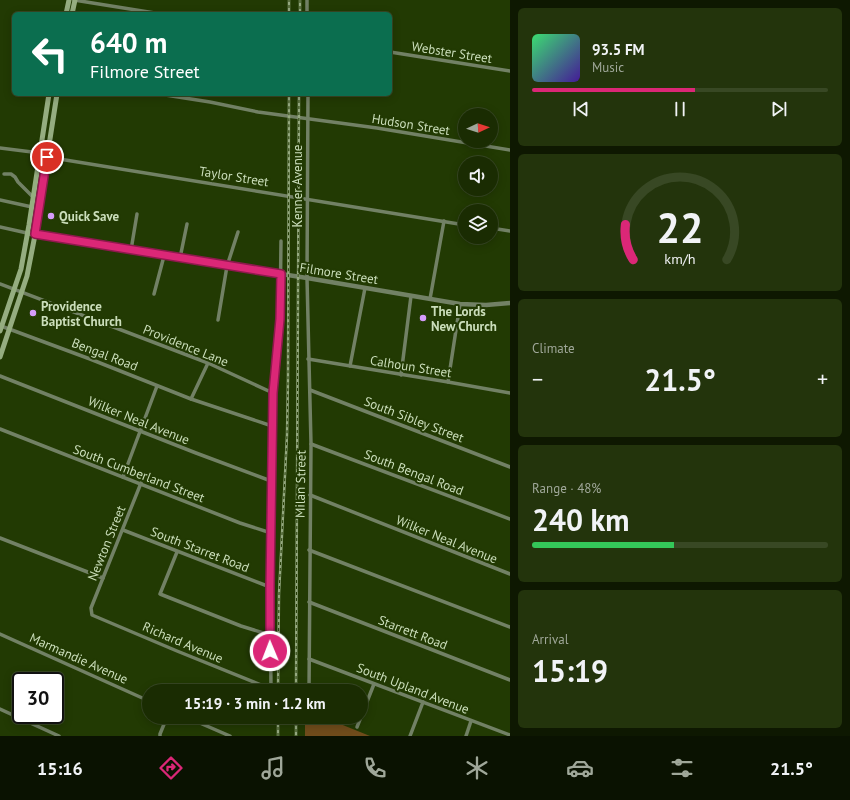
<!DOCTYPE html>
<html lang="en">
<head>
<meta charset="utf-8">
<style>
	:root { --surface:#1a2c02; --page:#23340c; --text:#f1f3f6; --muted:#9fa799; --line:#384824; --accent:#db2777 }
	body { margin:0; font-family:"PT Sans",sans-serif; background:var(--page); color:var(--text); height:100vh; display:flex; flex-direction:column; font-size:15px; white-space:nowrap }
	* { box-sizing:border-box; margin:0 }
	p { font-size:13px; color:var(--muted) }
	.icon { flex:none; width:22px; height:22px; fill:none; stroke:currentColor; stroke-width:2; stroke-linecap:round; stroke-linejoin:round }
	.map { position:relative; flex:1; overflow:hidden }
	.sheet { display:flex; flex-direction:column; gap:8px; padding:8px; background:#0e1801; width:340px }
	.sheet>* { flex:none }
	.guide { position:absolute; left:12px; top:12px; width:380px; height:84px; border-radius:6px; box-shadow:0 2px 10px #0003,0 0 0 1px var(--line); background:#0b6e4f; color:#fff; overflow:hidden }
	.needle { width:26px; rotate:86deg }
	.buttons { position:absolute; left:458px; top:108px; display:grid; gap:8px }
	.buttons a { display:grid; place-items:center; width:40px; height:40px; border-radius:50%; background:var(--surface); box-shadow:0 2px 10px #0003,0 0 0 1px var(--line); font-size:20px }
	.speed { position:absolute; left:12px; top:672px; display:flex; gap:8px; font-size:20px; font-weight:700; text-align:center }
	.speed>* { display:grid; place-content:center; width:52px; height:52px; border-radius:50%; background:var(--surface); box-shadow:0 2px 10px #0003,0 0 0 1px var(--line); line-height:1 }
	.speed .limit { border:2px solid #111; border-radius:6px; background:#fff; color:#111 }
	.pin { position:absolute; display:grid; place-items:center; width:34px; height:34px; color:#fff; margin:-17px; border:2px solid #fff; border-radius:50%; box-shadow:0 1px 4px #0007 }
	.me { position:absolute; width:44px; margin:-22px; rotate:359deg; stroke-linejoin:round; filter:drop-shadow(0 0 3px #0008) }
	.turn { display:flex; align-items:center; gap:14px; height:84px; padding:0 12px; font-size:18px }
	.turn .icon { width:52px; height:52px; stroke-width:2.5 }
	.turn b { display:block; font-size:28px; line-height:34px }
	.big { font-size:30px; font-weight:700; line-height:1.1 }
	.sheet .tile { flex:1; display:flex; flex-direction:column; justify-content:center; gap:6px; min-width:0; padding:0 14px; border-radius:6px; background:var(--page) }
	.sheet .dial { align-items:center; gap:0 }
	.dial svg { height:104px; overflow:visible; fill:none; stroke:var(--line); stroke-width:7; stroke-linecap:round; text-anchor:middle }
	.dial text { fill:var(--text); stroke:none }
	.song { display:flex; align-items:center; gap:12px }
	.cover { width:48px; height:48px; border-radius:6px; background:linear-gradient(135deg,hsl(140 70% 55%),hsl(260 70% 35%)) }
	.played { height:4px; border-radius:2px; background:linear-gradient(90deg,var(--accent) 55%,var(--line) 55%) }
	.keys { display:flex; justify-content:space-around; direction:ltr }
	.heat { display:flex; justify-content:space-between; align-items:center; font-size:22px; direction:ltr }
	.charge { height:6px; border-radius:3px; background:linear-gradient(90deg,#34c759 48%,var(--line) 0) }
	.trip { position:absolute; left:142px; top:684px; width:226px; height:40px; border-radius:20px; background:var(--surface); box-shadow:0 2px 10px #0003,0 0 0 1px var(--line); font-weight:700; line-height:40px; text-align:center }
	.tab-bar { display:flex; height:64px; justify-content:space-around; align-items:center; background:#0a1201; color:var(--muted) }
	.tab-bar .icon { width:28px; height:28px }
	.tab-bar .current { color:var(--accent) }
	.tab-bar b { font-size:18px; color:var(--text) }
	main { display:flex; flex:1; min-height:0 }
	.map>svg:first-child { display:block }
	.green { fill:#704c1b }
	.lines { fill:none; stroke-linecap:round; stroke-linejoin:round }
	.minor { stroke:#728165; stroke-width:3.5 }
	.tertiary { stroke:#728165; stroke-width:4.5 }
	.secondary { stroke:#95ad80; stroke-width:5 }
	.rail-casing { stroke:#95a980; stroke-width:2.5 }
	.rail { stroke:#223a03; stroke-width:1; stroke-dasharray:3; stroke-linecap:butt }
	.route-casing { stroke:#8e194d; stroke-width:10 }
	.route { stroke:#db2777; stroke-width:7 }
	.poi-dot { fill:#d59cfb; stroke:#223a03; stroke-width:1.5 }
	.labels { text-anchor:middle; stroke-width:4; stroke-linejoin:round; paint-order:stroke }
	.street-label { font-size:13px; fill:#cbdebb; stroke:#223a03 }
	.poi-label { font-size:13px; font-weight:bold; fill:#cbdebb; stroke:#223a03; text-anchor:start }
</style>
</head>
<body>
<main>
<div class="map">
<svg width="510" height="736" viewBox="0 0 510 736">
	<rect width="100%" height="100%" fill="#223a03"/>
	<path class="green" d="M305,717H323L370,736H305Z"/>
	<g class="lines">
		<g class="minor">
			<path d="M74,0L161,14"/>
			<path d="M307,14V0"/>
			<path d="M390,52L510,71"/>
			<path d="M159,94L210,102L258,112L377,128L510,150"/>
			<path d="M308,94L307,278L311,444L309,691"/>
			<path d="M0,148L40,153L47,157L465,225"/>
			<path d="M4,174H11L15,177L18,182L33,197"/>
			<path d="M0,200L32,207"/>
			<path d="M0,227L27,233"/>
			<path d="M491,228L510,231"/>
			<path d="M131,250L137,214"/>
			<path d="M180,258L187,224"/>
			<path d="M0,284L208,363L273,393"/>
			<path d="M154,294L164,256"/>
			<path d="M430,299L444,221"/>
			<path d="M218,320L227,266L238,232"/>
			<path d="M1,326L90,359L191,399L272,426"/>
			<path d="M308,359L448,382L510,393"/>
			<path d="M350,366L365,288"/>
			<path d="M401,375L411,296"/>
			<path d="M0,376L196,453L271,481"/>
			<path d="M448,382L460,304"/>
			<path d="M310,390L510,467"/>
			<path d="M191,399L208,363"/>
			<path d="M0,429L240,523L271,533"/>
			<path d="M311,444L510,519"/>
			<path d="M123,477L157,386"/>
			<path d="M141,483L91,608L92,615L177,651L271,689L270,587L273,393L280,319L281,241"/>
			<path d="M310,495L510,574"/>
			<path d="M123,530L270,587"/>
			<path d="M0,538L103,578"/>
			<path d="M309,550L510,627"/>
			<path d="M177,552L160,594L241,626L270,635"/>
			<path d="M309,602L510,680"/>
			<path d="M0,634L149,701"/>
			<path d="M309,659L510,735"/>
			<path d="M0,709L59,736"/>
			<path d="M186,717L230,736"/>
			<path d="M357,727L374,684"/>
			<path d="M160,736V734L167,717"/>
			<path d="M410,736L423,702"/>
			<path d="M466,736L471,721"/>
		</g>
		<path class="tertiary" d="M27,233L45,237L307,278L460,304L486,305L510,303"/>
		<g class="secondary">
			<path d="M66,14L69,0"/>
			<path d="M72,14L75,0"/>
			<path d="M0,331L21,269L29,225L49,94"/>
			<path d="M0,357L27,276L35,235L57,94"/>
		</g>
		<defs>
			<g id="rail">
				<path d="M300,0V14"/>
				<path d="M289,14V0"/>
				<path d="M278,691L279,594L287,435L288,378L289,94"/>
				<path d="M296,691L299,94"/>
				<path d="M296,717V736"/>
				<path d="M278,736V717"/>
			</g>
		</defs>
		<use href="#rail" class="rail-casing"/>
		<use href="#rail" class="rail"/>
	</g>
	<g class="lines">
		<defs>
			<path id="route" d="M47,157L35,234L281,274L280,319L273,393L270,587V651"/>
		</defs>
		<use href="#route" class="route-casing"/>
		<use href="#route" class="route"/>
	</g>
	<g class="poi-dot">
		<circle cx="51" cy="216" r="4"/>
		<circle cx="33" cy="313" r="4"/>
		<circle cx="423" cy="318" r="4"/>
	</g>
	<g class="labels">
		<g class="street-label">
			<text transform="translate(452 52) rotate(9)" y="5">Webster Street</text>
			<text transform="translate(411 124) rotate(9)" y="5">Hudson Street</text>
			<text transform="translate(234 176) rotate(9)" y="5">Taylor Street</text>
			<text transform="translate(297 186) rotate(-90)" y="5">Kenner Avenue</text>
			<text transform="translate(339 273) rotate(9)" y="5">Filmore Street</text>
			<text transform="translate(186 345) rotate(22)" y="5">Providence Lane</text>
			<text transform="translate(105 354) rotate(21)" y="5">Bengal Road</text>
			<text transform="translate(411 366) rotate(9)" y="5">Calhoun Street</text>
			<text transform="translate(414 419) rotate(21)" y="5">South Sibley Street</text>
			<text transform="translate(139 420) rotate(22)" y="5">Wilker Neal Avenue</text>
			<text transform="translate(414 472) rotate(21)" y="5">South Bengal Road</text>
			<text transform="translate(139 473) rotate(21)" y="5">South Cumberland Street</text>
			<text transform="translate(300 484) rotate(-89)" y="5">Milan Street</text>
			<text transform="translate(447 539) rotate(22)" y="5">Wilker Neal Avenue</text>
			<text transform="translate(106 543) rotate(-68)" y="5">Newton Street</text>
			<text transform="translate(200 549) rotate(21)" y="5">South Starret Road</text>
			<text transform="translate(413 632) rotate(21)" y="5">Starrett Road</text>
			<text transform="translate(183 642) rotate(23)" y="5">Richard Avenue</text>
			<text transform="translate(79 658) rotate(24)" y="5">Marmandie Avenue</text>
			<text transform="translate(413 688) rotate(21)" y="5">South Upland Avenue</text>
		</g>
		<g class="poi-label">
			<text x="59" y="221">Quick Save</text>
			<text x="41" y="311">Providence<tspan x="41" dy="15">Baptist Church</tspan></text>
			<text x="431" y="316">The Lords<tspan x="431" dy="15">New Church</tspan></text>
		</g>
	</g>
</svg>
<div class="buttons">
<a><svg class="needle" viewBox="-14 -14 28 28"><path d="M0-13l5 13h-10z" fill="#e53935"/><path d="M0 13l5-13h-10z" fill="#9fa799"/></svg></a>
<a><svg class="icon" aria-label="sound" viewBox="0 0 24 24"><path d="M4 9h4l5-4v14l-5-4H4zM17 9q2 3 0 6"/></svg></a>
<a><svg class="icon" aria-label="layers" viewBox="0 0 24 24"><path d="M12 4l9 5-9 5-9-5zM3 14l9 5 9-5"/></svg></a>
</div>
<div class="speed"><div class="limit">30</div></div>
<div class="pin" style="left:47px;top:157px;background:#d93025"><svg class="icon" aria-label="arrive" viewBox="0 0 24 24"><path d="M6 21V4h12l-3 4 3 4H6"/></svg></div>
<svg class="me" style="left:270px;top:651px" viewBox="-20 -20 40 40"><circle r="17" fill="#db2777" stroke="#fff" stroke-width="3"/><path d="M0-11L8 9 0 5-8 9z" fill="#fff"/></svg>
<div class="trip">15:19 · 3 min · 1.2 km</div>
<div class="guide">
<div class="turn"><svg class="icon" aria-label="left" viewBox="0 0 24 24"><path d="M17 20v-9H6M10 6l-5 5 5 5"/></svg><div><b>640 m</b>Filmore Street</div></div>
</div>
</div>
<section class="sheet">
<div class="tile">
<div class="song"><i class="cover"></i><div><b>93.5 FM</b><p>Music</p></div></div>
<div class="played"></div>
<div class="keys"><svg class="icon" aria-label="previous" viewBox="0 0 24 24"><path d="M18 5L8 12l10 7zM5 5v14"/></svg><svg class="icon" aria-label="pause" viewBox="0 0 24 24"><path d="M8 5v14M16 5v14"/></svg><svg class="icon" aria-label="next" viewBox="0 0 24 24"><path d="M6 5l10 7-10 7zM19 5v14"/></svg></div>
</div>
<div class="tile dial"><svg viewBox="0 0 100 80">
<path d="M14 69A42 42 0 1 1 86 69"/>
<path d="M14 69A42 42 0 0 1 8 42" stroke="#db2777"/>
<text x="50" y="56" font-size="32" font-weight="700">22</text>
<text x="50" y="72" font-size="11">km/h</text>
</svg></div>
<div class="tile"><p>Climate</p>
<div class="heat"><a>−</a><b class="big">21.5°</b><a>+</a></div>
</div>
<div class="tile"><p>Range · 48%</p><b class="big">240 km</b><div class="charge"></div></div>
<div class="tile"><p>Arrival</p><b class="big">15:19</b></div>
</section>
</main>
<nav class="tab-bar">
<b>15:16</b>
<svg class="icon current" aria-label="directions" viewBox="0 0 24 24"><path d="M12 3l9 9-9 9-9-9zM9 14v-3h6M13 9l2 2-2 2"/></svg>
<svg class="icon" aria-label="music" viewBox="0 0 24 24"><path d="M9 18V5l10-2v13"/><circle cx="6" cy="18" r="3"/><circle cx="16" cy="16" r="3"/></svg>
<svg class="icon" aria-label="phone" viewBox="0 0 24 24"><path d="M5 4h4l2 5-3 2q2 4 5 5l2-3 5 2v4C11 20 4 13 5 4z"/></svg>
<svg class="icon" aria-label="climate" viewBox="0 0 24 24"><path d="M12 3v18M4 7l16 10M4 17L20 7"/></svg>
<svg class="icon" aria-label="car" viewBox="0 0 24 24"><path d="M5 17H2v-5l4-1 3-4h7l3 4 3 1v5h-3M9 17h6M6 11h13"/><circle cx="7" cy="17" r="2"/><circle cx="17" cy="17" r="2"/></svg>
<svg class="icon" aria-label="filters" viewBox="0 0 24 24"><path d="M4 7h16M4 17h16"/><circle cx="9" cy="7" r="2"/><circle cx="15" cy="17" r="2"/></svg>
<b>21.5°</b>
</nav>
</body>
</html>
